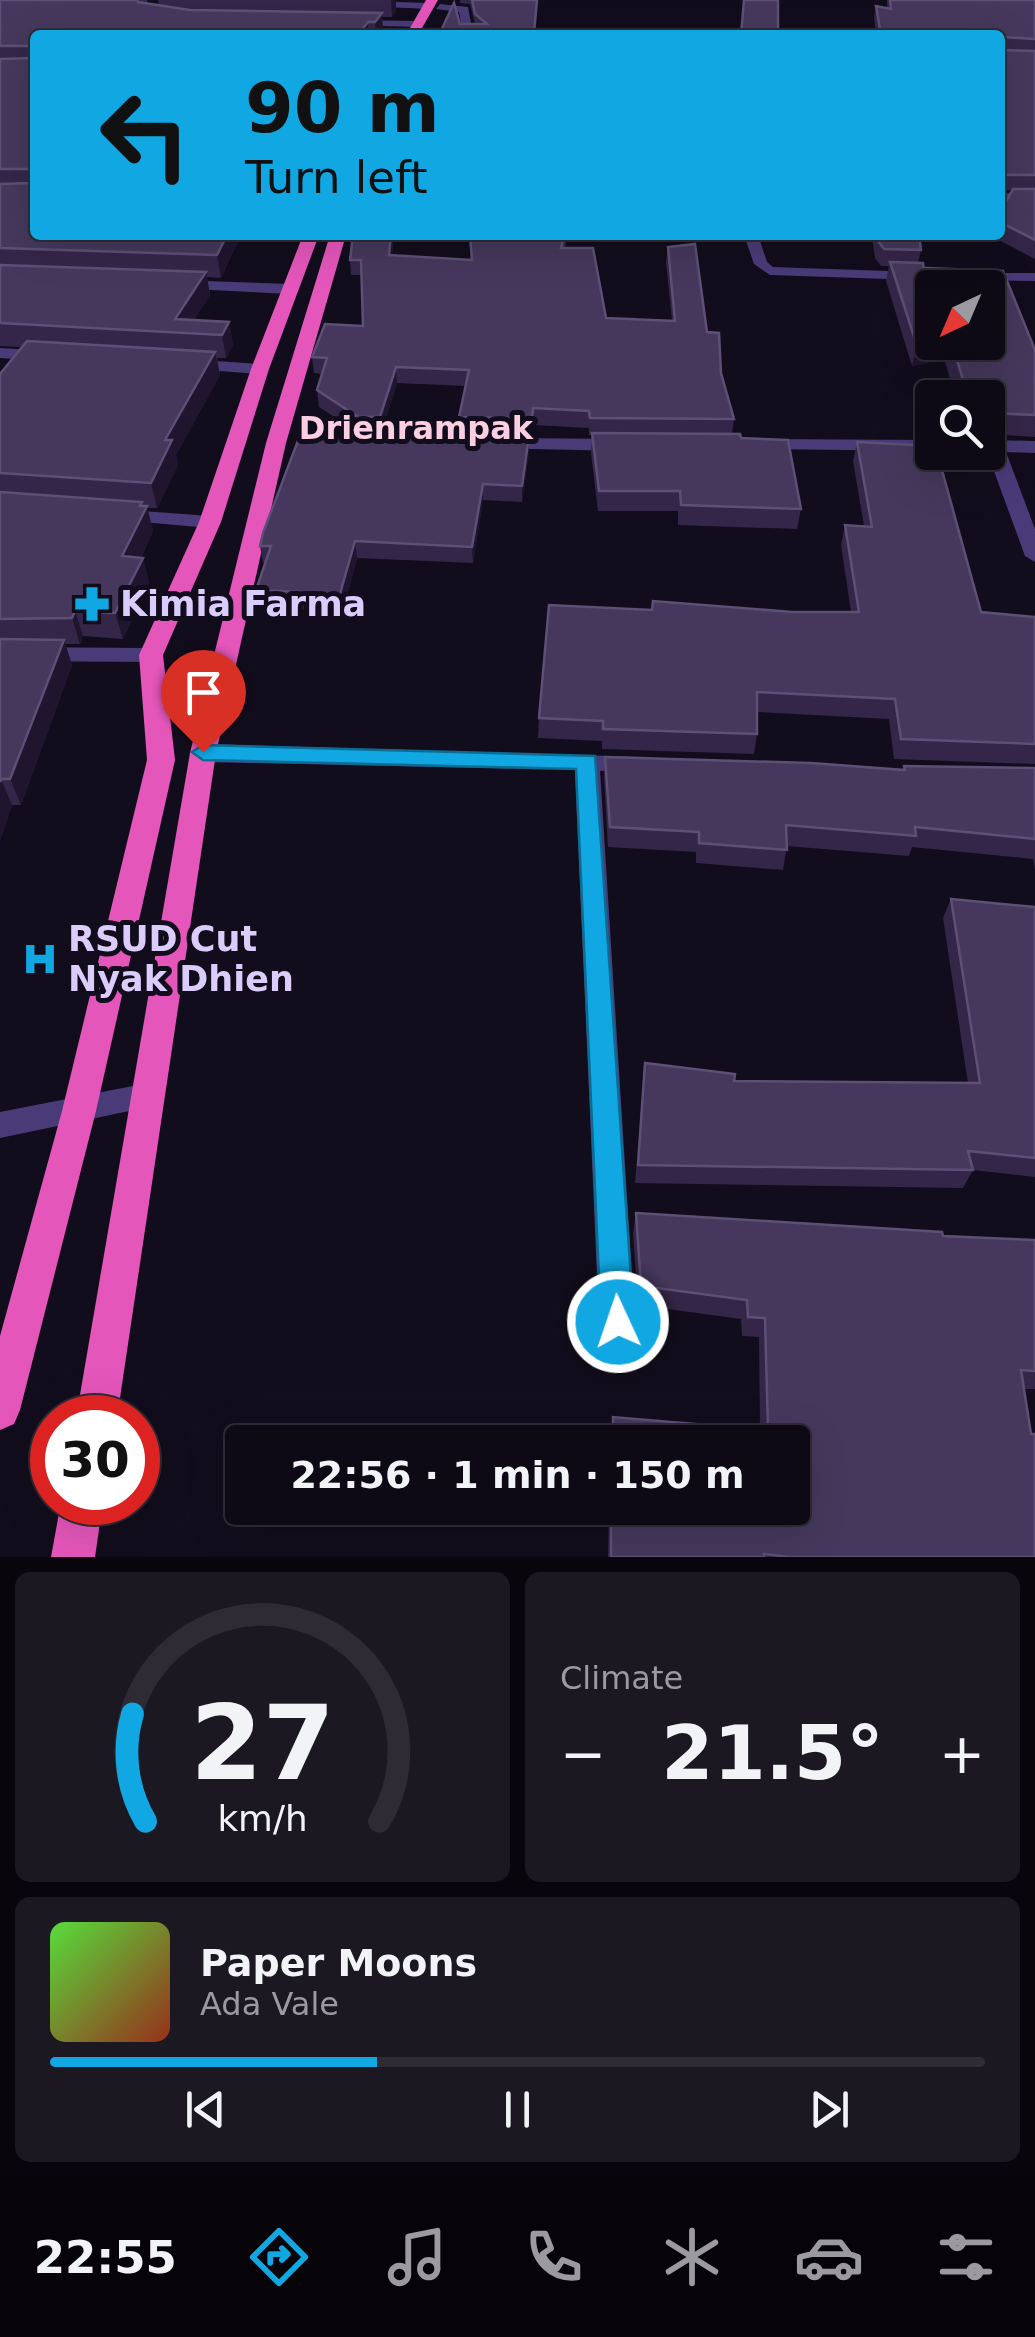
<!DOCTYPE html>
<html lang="en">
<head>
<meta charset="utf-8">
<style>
	:root { --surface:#0e0a15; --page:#1c1822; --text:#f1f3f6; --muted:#9b9aa0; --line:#2e2b34; --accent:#11a7e2 }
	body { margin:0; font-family:"DejaVu Sans",sans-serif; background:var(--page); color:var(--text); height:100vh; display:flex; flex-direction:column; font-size:38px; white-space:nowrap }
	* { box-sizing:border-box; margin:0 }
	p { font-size:32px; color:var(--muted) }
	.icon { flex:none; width:55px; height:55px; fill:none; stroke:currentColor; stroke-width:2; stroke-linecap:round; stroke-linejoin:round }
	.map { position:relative; height:1557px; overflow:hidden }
	.drawer { display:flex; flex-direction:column; gap:15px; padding:15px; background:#08060c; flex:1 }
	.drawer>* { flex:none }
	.hud { position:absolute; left:30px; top:30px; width:975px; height:210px; border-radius:10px; box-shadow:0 10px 40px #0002,0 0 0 2px var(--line); background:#11a7e2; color:#111; overflow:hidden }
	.needle { width:65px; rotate:224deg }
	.controls { position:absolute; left:915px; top:270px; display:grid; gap:20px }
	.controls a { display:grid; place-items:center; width:90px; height:90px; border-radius:10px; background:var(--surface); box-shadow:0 10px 40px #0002,0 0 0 2px var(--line); font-size:50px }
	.speed { position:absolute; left:30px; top:1395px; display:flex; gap:20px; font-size:50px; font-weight:700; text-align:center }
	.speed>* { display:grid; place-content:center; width:130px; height:130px; border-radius:50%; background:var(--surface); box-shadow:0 10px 40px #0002,0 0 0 2px var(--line); line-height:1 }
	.speed .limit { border:15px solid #d22; background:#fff; color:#111 }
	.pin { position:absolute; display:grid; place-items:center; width:85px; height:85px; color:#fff; margin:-102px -42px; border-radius:50% 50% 50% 0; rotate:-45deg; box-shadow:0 0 10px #0007 }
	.pin .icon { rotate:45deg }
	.me { position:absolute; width:110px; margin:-55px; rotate:357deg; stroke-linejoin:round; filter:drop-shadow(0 0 8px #0008) }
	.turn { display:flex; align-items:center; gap:35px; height:210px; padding:0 50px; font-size:45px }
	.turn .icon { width:130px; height:130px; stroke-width:2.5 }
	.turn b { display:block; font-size:70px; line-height:85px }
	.big { font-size:75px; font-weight:700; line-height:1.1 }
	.drawer .tile { flex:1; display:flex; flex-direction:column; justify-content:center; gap:15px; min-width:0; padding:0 35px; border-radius:15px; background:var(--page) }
	.drawer .dial { align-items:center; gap:0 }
	.dial svg { height:260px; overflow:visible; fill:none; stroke:var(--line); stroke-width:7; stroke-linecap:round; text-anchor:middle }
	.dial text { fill:var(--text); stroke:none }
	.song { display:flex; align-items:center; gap:30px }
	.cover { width:120px; height:120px; border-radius:15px; background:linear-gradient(135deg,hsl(110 70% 55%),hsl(10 70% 35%)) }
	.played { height:10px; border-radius:5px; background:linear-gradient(90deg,var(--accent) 35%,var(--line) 35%) }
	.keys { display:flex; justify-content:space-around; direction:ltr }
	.heat { display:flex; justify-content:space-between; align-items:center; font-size:55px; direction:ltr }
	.drawer .tiles { flex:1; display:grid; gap:15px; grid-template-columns:1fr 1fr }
	.tile:last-child { grid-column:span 2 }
	.trip { position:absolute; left:225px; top:1425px; width:585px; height:100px; border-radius:10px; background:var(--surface); box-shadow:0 10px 40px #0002,0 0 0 2px var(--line); font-weight:700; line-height:100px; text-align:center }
	.dock { display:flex; height:160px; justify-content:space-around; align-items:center; background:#060408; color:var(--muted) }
	.dock .icon { width:70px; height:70px }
	.dock .active { color:var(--accent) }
	.dock b { font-size:45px; color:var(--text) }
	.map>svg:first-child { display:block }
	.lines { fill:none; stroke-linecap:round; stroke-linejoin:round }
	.service { fill:#493b78; fill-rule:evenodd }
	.minor { fill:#493b78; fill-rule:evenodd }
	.trunk { fill:#e456ba; fill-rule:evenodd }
	.wall { fill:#342648 }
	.shaded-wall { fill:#1f152f }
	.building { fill:#45385c; stroke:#5d4f75; stroke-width:2.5 }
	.route { fill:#11a7e2; stroke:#0b6d93; stroke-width:2.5 }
	.labels { text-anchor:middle; stroke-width:10; stroke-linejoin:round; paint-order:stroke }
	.far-quarter-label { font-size:32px; font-weight:bold; fill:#fbcee2; stroke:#120d1c }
	.poi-label { font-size:35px; font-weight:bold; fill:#daccfb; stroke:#120d1c; text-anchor:start }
</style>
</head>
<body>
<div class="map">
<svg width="1035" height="1557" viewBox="0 0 1035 1557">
	<rect width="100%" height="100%" fill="#120d1c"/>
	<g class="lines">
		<g class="service">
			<path d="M1000,193L1035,194V202L1000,201Z"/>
			<path d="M744,235H758L767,262L773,267L917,272L924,276L917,280L770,275L754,264Z"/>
			<path d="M979,273H1035V281L974,280L972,277Z"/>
			<path d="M148,1083L158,1087L162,1096L158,1105L0,1138V1112Z"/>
		</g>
		<g class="minor">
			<path d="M360,1L429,3L434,6L429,9L364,6Z"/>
			<path d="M440,4L468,7L472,29L484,35L463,33L459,12L436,9Z"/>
			<path d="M348,20L418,21L423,24L418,27L344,25Z"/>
			<path d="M176,280L291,284L299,289L291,294L171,288L168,285Z"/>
			<path d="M0,348L50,351L58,356L50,361L0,358Z"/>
			<path d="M185,359L260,364L269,369L260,374L179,368L176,364Z"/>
			<path d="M498,438L623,439L632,445L623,451L491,448L489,444Z"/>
			<path d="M758,439L932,440V451L751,449L749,445Z"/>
			<path d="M988,440L1035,441V453L1006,452L1035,529V562L1025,556L987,452Z"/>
			<path d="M115,509L210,516L220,522L210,528L108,519V511Z"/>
			<path d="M0,647L151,648L162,655L151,662L0,661Z"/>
			<path d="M203,744L644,757L647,763L644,769L600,771L635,1322L630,1335L617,1340L604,1335L599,1322L575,770L203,762L191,753Z"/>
		</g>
		<g class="trunk">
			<path d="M426,0H438L418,35H406Z"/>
			<path d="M303,235H319L269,369L221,522L163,655L175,760L96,1111L20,1410L14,1424L0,1430V1336L62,1111L147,760L139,655L199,522L251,369Z"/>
			<path d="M330,235H346L286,443L216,753L117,1418H76L190,753L266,443Z"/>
			<path d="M61,1502H103L95,1557H51Z"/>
		</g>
	</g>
	<g class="wall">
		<path d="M0,0H148L146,3L159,5L158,0H396V11L392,17H382L383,30L380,35H35V235H241L221,278L207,277L210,295L194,320L229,322L233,345L226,358H217L220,375L176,455L178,465L157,508H147L153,531L141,558H143L149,583L123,639L83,636L80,644H65L72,665L21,805H12L0,841V374L22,347L0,346Z"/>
		<path d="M460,0H537L535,33L439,35L460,24H475L470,4L460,3Z"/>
		<path d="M887,0H1035V259L991,236L1000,235V212L1012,190L1000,191V35H876L874,18L876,6L887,8Z"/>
		<path d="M353,235H394L392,255L471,260L469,235H567L565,248L606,318L672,321L666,262L668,247L707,332L734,419L732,434L741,438L801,509L797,529L678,525V511H598L591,453L592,435H589V428L533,425L531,434H459V417L466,386L397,383L381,434H360L319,407L317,390L322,374L314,373L312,357L363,326L361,275H351L350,260Z"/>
		<path d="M863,235H919L921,250L918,263L925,274L926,268L1035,350V437L988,434V398H956L939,342H988L932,288V323L930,314L928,363L912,366L886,281L889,266H881L875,258L872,238H864Z"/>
		<path d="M529,436V452L522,502L483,500L473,563L357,558L343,611L259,606L256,590L266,563H263L260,546L388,442V437L454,440Z"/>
		<path d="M857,442L981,612L1035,617V764L894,759L889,719L757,712V734L754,754L602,749V741L538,738L539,718L652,610L851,612L841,545L845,525L864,526L853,461Z"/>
		<path d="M605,757L903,770L904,766L1035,768V870L1033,859L912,847L909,856L787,846L783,870L696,863V852L608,847L604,777Z"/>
		<path d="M951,899L1035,907V1177L973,1170L963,1188L635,1183L645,1063L734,1081L968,1083L943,918Z"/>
		<path d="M636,1213L943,1236L1035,1240V1389H1024L1035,1557H608L609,1508H792V1442H610L613,1417L760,1429L759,1337L742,1336L741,1319L638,1305L633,1233Z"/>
	</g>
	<g class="shaded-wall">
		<path d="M391,0H396V11L392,17Z"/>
		<path d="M382,13L383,30L380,35H376L375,22Z"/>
		<path d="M368,22L369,35H358Z"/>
		<path d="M227,235H241L221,278L217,255Z"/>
		<path d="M391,235H394L390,270L389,255Z"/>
		<path d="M206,272L210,295L186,333L175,319Z"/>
		<path d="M229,322L233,345L226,358L222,335Z"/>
		<path d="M933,342L928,363L912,366L917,346Z"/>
		<path d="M215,352L220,375L176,455L178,465L157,508L151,483L165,440Z"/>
		<path d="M396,367L397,383L381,434L380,417Z"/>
		<path d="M529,436V452L522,502V486Z"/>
		<path d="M483,484V500L473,563L472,547Z"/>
		<path d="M142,502L144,511L147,506L153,531L129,582L122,556Z"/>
		<path d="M355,541L357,558L343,611L340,594Z"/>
		<path d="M143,558L149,583L123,639L115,613Z"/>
		<path d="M75,611L83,636L80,644L72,618Z"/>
		<path d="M64,640L72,665L21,805L10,779Z"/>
		<path d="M1,779L12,805L0,841V782Z"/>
	</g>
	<g class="building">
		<path d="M0,0H137L138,2L190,10L382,13L375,22H368L358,35H35V235H227L217,255L0,248V184L32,183L33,172L29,169H0V59L33,58L30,46H0Z"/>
		<path d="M472,0H537L534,33L600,35H439L454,3L460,24H487L475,14Z"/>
		<path d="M744,0H778V35H741Z"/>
		<path d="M890,0H1035V39L1003,37L1000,45V35H881L876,6L891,9Z"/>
		<path d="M1000,47L1003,50L1035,51V175H1000Z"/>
		<path d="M1013,189H1035V240L1000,222V212Z"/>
		<path d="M353,235H391L389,255L472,260L470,235H565L561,248H593L606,318L675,321L668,247L695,244L707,332L719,333L721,373L734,419L590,418L589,411L533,408L532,418L459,417L469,370L396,367L380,417H358L317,390L327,358L312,357L325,324L363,326L361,260H350Z"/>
		<path d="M877,235H919L921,250L884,249L878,241Z"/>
		<path d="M890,262L923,263L932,342L917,346Z"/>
		<path d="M0,265L206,272L175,319L229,322L222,335L0,323Z"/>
		<path d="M926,268L1003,271L1035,350V415L988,413V398H969L951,342H988V288H932Z"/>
		<path d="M27,341L215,352L165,440H172L151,483L0,473V374Z"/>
		<path d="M592,433L740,434L741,438L788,440L801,509L681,505L680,491H599Z"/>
		<path d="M455,436H529L522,486L483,484L472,547L355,541L340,594L256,590L271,546H260L263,533L299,438L396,442L388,437L454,440Z"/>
		<path d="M857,442L932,446V452H937L981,612L1035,617V744L901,739L895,699L757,692V734L603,729V721L539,718L549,605L652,610L653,601L792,612H859L845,525L872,527Z"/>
		<path d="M0,492L142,502L140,506H147L122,556L143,558L115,613L75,611L72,618L0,619Z"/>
		<path d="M0,639L64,640L10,779H1L0,782Z"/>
		<path d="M605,757L811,763L905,770L904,766L1035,768V839L915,827L916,836L786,825L787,850L699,843V832L610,827Z"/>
		<path d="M951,899L1035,907V1158L968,1151L973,1170L638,1165L645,1063L735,1074L734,1081L980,1083Z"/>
		<path d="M636,1213L942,1232L943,1236L1035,1240V1371L1021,1370L1031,1434H1035V1557H789L764,1554V1557H611V1508H792V1442H613V1417L768,1430L765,1318L748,1317L747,1300L641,1286Z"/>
	</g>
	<path class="route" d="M203,745L595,756L634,1322L629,1334L618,1338L606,1334L601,1322L576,769L203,760L192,752Z"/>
	<defs>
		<symbol id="pharmacy-bare" viewBox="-9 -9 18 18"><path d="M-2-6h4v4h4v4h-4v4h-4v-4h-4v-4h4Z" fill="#11a7e2" stroke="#120d1c" stroke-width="2.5" paint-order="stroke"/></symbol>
		<symbol id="hospital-bare" viewBox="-9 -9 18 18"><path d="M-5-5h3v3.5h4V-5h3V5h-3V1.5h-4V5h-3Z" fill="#11a7e2" stroke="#120d1c" stroke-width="2.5" paint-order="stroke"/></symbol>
	</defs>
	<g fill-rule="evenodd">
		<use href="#pharmacy-bare" x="67" y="579" width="50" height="50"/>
		<use href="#hospital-bare" x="15" y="934" width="50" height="50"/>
	</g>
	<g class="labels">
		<g class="far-quarter-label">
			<text x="416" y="439">Drienrampak</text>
		</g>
		<g class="poi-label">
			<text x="120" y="616">Kimia Farma</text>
			<text x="68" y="951">RSUD Cut<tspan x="68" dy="40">Nyak Dhien</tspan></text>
		</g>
	</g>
</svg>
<div class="controls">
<a><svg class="needle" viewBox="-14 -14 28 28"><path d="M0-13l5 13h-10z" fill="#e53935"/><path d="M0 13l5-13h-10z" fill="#9b9aa0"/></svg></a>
<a><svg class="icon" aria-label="search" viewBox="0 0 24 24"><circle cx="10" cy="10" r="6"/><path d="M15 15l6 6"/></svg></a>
</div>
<div class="speed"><div class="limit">30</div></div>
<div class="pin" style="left:203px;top:752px;background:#d93025"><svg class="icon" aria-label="arrive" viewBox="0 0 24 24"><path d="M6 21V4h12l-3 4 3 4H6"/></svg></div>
<svg class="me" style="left:618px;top:1322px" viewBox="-20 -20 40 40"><circle r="17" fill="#11a7e2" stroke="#fff" stroke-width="3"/><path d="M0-11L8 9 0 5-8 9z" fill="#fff"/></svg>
<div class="trip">22:56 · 1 min · 150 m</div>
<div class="hud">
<div class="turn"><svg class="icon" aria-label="left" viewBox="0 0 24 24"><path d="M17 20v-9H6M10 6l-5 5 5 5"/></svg><div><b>90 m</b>Turn left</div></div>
</div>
</div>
<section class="drawer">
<div class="tiles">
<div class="tile dial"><svg viewBox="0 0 100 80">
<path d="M14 69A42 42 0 1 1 86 69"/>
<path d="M14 69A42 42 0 0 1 10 36" stroke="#11a7e2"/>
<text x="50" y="56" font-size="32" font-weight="700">27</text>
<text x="50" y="72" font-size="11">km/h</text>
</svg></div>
<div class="tile"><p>Climate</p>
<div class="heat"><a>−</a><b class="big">21.5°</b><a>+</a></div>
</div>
<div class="tile">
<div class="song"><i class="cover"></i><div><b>Paper Moons</b><p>Ada Vale</p></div></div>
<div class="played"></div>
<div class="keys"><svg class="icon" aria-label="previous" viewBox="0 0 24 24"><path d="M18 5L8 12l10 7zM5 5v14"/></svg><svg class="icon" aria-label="pause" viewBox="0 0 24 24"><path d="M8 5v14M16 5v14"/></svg><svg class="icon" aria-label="next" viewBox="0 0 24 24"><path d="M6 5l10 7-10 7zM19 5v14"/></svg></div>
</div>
</div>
</section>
<nav class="dock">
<b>22:55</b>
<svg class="icon active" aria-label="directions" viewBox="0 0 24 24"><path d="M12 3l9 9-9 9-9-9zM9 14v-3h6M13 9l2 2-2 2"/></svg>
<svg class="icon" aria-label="music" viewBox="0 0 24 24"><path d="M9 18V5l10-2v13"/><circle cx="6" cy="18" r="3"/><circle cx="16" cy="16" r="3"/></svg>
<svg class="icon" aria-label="phone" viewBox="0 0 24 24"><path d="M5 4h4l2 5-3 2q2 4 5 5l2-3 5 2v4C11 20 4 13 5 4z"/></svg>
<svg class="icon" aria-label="climate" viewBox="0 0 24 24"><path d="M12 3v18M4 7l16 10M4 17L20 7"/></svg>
<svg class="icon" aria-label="car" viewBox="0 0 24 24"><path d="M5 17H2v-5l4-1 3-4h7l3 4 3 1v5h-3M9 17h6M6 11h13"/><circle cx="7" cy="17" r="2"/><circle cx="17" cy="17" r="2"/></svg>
<svg class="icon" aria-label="filters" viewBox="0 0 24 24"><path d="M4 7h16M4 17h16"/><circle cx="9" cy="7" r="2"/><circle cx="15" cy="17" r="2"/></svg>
</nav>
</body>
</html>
